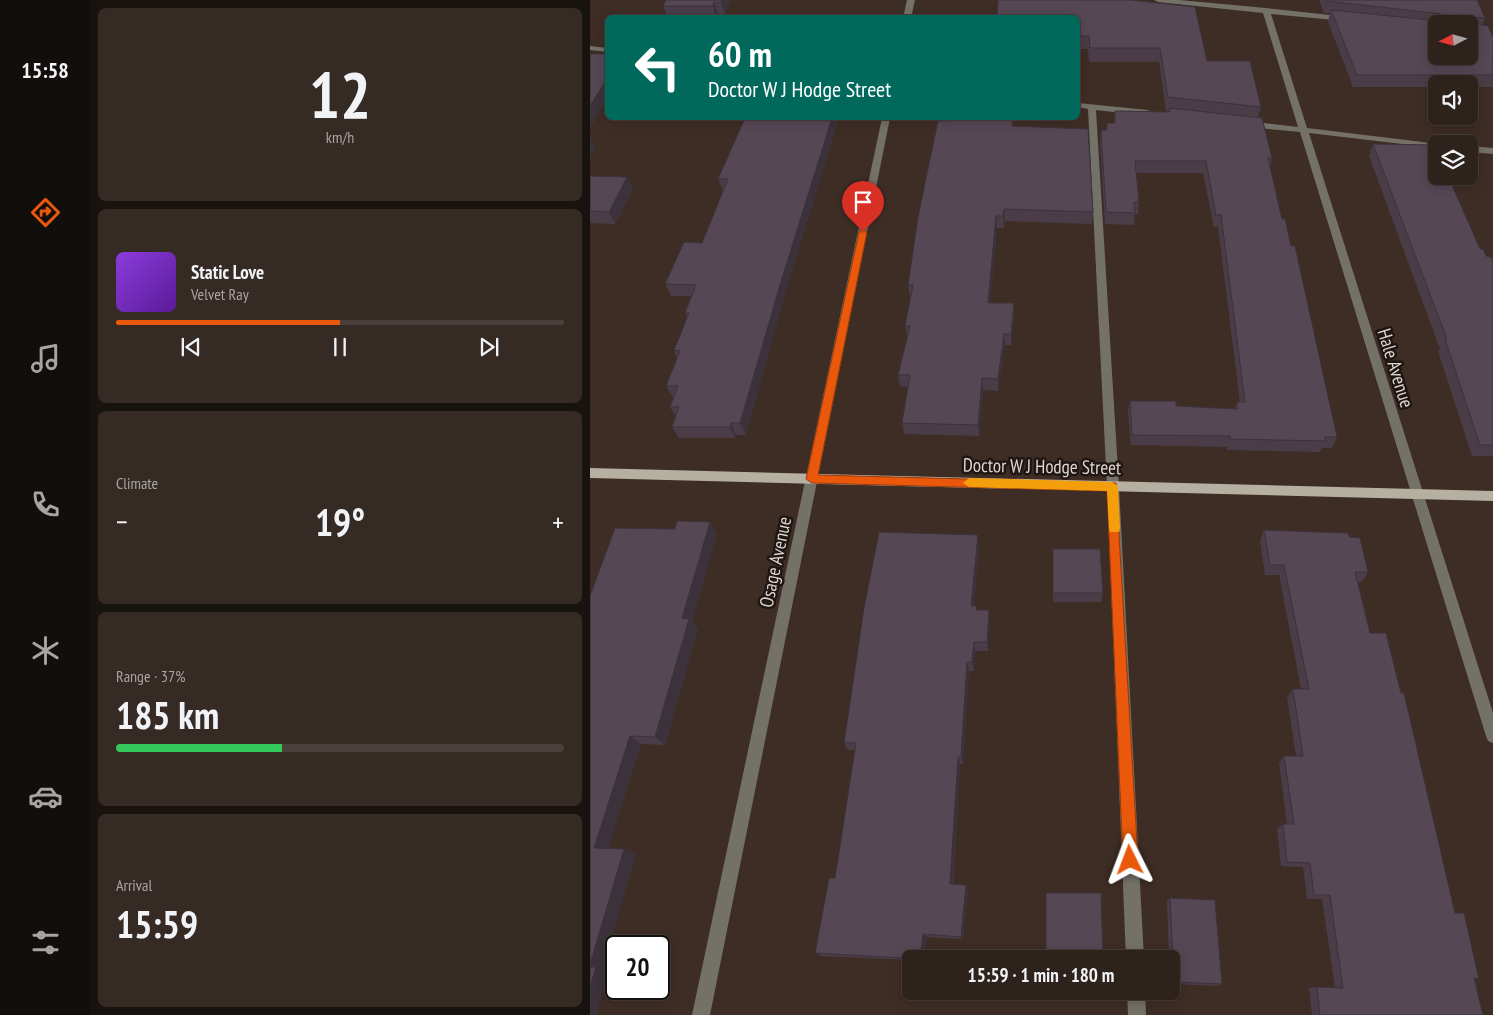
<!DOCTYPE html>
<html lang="en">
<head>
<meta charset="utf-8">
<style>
	:root { --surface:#2e221c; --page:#362a25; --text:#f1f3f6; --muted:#a7a4a3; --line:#493f3b; --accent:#ea580c }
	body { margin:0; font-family:"PT Sans Narrow",sans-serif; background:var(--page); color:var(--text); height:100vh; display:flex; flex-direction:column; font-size:19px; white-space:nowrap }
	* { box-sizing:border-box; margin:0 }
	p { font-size:16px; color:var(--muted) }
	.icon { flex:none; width:28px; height:28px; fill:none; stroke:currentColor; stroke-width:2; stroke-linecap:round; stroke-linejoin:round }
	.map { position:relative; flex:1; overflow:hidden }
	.side { display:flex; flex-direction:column; gap:8px; padding:8px; background:#19130f; width:500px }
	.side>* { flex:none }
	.top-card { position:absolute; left:15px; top:15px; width:475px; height:105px; border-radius:8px; box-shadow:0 2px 12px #0003,0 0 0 1px var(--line); background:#00695c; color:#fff; overflow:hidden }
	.needle { width:32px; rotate:264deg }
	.buttons { position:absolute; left:838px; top:15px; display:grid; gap:10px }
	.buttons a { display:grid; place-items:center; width:50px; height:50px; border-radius:8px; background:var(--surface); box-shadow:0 2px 12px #0003,0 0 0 1px var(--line); font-size:25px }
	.speed { position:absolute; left:15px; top:935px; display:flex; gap:10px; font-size:25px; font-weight:700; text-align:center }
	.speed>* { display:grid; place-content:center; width:65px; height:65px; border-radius:50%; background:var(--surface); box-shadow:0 2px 12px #0003,0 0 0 1px var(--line); line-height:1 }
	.speed .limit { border:2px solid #111; border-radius:8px; background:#fff; color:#111 }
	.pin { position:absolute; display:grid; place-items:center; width:42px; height:42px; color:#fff; margin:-51px -21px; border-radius:50% 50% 50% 0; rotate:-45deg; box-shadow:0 0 5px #0007 }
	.pin .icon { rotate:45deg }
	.me { position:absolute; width:55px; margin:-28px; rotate:357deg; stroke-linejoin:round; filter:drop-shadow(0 0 4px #0008) }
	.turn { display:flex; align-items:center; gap:18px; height:105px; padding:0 20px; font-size:22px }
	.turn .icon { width:65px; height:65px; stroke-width:2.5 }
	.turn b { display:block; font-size:35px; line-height:42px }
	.big { font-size:38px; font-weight:800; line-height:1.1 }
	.side .widget { flex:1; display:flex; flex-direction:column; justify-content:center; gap:8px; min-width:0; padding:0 18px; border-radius:8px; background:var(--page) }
	.side .dial { align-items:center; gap:0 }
	.dial b { font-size:65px; line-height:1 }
	.song { display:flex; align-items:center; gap:15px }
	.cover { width:60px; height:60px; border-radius:8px; background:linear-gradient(135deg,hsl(270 70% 55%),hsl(270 70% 35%)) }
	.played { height:5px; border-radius:2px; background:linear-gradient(90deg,var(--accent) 50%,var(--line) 50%) }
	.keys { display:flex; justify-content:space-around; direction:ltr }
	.heat { display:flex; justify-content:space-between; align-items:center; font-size:28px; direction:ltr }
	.charge { height:8px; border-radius:4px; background:linear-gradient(90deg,#34c759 37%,var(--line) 0) }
	.trip { position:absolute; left:312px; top:950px; width:278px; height:50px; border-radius:8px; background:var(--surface); box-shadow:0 2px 12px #0003,0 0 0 1px var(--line); font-weight:800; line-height:50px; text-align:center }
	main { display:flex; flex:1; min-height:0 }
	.tabs { display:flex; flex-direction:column; width:90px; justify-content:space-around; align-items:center; background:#120e0b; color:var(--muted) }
	.tabs .icon { width:35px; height:35px }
	.tabs .current { color:var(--accent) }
	.tabs b { font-size:22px; color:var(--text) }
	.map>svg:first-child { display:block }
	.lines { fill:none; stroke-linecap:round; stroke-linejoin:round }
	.minor { fill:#747169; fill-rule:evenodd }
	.major { fill:#b6b0a0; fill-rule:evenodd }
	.wall { fill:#4a3d48 }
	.shaded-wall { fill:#3c323b }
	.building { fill:#564754; stroke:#3c323b; fill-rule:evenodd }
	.route { fill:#ea580c; stroke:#983908 }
	.slow { fill:#f59e0b }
	.labels { text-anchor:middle; stroke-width:5; stroke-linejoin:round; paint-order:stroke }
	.street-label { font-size:19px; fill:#dfd4cf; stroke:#1f1713 }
</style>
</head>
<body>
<main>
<nav class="tabs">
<b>15:58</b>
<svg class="icon current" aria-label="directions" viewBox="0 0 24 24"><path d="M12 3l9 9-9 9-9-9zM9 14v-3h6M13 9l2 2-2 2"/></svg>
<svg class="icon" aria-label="music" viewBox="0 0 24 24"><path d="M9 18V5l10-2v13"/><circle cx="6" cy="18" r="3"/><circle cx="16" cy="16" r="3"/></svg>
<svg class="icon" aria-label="phone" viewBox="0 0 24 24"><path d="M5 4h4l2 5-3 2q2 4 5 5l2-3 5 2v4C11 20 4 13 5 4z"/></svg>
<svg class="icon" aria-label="climate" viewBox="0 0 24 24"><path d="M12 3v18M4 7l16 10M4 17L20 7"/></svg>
<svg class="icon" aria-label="car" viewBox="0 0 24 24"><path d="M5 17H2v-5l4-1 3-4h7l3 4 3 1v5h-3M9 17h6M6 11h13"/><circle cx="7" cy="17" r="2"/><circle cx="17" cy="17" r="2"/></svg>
<svg class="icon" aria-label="filters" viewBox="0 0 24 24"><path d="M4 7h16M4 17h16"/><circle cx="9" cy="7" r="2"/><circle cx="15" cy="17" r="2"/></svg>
</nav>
<section class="side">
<div class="widget dial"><b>12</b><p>km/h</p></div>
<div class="widget">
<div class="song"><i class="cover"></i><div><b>Static Love</b><p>Velvet Ray</p></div></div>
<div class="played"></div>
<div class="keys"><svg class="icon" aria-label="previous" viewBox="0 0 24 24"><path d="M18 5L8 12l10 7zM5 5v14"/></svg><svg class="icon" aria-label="pause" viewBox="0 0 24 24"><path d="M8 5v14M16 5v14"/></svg><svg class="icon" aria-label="next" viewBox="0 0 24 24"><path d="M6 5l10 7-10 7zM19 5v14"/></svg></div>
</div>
<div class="widget"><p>Climate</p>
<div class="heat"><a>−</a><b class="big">19°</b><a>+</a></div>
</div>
<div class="widget"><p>Range · 37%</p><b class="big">185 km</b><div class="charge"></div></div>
<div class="widget"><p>Arrival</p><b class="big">15:59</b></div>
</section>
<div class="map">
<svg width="903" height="1015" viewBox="0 0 903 1015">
	<rect width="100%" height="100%" fill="#3e2d25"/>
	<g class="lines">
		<g class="minor">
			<path d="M317,0H325L321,18H313Z"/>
			<path d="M564,0H589L676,8L758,17V21H755L681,14L717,128L849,144H846V148L719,133L903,713V743L898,741L896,736L710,132L657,127L653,124L657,121L708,127L673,13L568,2Z"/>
			<path d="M0,46L18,48V52L0,50Z"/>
			<path d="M488,103L558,110L562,113L558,116L506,110L529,487L554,959H536L517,487L498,109L488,107Z"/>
			<path d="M292,118H300L120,1015H102Z"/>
			<path d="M879,146L903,148V154L879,152Z"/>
			<path d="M537,991H555L556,1015H538Z"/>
		</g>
		<path class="major" d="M0,468L903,491V501L0,478Z"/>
	</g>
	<g class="wall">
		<path d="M76,0H141L135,14H128L127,18H78L73,6Z"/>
		<path d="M408,0H541L605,7L617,61H660L671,107L668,117L672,118L682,158L680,167L692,219H695L701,246H705L747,437L742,448H732L730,452L637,450V447L541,445L538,412L540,401H586V406L645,409L647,402H650L628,227H624L613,173H546L549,202L548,214H545L544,225L515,224L510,142L511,130H516L517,123H524L525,111L579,112V111H576L569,62H499L498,49H488V18H407Z"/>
		<path d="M729,0H887L895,18L892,25L903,37V87H879V84H846V87H763L738,22L740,13H734Z"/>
		<path d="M155,118H249L194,297L156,435H146L145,438H89L82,427L86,417L80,407L84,398H83L76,386L87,358L84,350L97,318L95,313L101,296H81L75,284L112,243L133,191L128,179Z"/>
		<path d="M413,119L423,126L503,212L502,224L415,221L414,228H407L400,303L424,315L421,345H415L408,391L393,390L389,436L314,434L312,423L318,387L310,386L308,375L317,337L315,326L321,297H320L318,285L357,121Z"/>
		<path d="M783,144L890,249L896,256L903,262V456H882L848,351L850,349L779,156Z"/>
		<path d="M0,176L37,177L43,189L25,224L0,223Z"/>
		<path d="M85,529L127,533L102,622L108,629L75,745L51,744L18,849L46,854L13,968L19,969L6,1015L0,596Z"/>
		<path d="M674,530L759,537L778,572L772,582H768L780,633L865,913L889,979H885L893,1015H722L719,988L727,987L745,988L732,899H717L713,867L691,866L687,829L693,824H697L689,763L694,756H706L697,697L703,689H711L689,575H675L670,541Z"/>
		<path d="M389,546L384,606L387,610L400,620L398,651H385L384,671H379L373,764H370L363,884L378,889L373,939L337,937L334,959H321V960L231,956L225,953L245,878L265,750H258L254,743Z"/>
		<path d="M463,549L513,593L511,602H463Z"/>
		<path d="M580,898L632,984L627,986L581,984V959H579L577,901Z"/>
	</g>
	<g class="shaded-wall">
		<path d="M132,0H141L135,14L131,3Z"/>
		<path d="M124,2L128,14L126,18L123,6Z"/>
		<path d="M18,77V98L0,128V106Z"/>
		<path d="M242,118H249L194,297L156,435L150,423L190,285Z"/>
		<path d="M0,136L6,147L0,157Z"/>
		<path d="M37,177L43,189L25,224L19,212Z"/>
		<path d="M414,209L415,221L414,228L413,216Z"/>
		<path d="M406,216L407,228L399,315L398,303Z"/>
		<path d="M424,303V315L421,345V334Z"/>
		<path d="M414,334L415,345L408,391V379Z"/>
		<path d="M392,378L393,390L389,436L388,425Z"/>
		<path d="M141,423L146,435L145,438L140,427Z"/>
		<path d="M120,522L127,533L102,622L108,629L75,745L65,737L92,618Z"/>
		<path d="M388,535L389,546L383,615L381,606Z"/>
		<path d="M399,610L400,620L398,651L397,642Z"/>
		<path d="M384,642L385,651L384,671L382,662Z"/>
		<path d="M377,662L379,671L373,764L371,757Z"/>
		<path d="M40,736L51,744L17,854L4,848Z"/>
		<path d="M368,757L370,764L362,888L360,884Z"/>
		<path d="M34,849L46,854L13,968L19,969L6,1015H0V965Z"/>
		<path d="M376,885L378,889L373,939L371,937Z"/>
		<path d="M333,934L337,937L334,959H330Z"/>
	</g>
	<g class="building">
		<path d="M76,0H132L131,3L124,2L123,6H73Z"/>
		<path d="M408,0H541L605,7L617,61H660L671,107L578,97L570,48H500L499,36H488V18H407Z"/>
		<path d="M737,0H887L895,18L883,17V23L898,26L903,37V75H767L741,10L850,21L853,19L852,14L737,1ZM846,24H879V56H846Z"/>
		<path d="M0,54H18V77L0,106Z"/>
		<path d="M579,108L672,118L682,158H678L692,219H695L701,246H705L747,437H735V441L640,439V436L542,435L540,401H586V406L648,409L647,402H655L631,215H626L616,161H545L549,202H544L545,213L516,212L511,130H517V123H525V111L580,112Z"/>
		<path d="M155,118H242L190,285L150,423H141L140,427H82L89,407H80L88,386H76L90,351L84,350L99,313H95L106,285L75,284L94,242L112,243L138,179H128Z"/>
		<path d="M358,118H412V119H423L422,126L498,129L503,212L414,209L413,216H406L398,303H424L421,334H414L408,379L392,378L388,425L312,423L320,375H308L320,326H315L323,285H318L328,217L348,121H357Z"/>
		<path d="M783,144L844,145L846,150V176H858L890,249H893L896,256L901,257L903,262V445H890L855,339H857Z"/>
		<path d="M0,176L37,177L19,212L0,211Z"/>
		<path d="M87,521L120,522L92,618L99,619L65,737L40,736L4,848L34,849L0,965V596L25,528L85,529Z"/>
		<path d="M674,530L758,533L759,537L770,538L778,572H765L780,633H796L811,693H814L865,913H874L889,979L884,978L893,1015H730L727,987L753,988L740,895H724L720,863L697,862L693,824H704L694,756H713L703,689H719L694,565H680Z"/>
		<path d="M289,532L388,535L381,606H387L386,610H399L397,642H384L382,662H377L371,757H368L360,884L376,885L371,937L333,934L330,959L225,953L239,878H245L266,743H254L274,608Z"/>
		<path d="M463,549H510L513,593H463Z"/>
		<path d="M456,893H511L513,959H456Z"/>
		<path d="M580,898L625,900L632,984L584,982Z"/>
		<path d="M0,967H6L0,987Z"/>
	</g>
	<path class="route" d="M273,229L277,232L228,475L526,483L548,860L545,866L540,868L535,866L533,860L517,491L222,483L216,479L269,232Z"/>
	<path class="slow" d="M379,478L522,482L528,486L530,528L529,532H520L519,528L517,491L379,487L373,483Z"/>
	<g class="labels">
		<g class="street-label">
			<text transform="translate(806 368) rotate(73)" y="7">Hale Avenue</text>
			<text transform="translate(452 466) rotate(1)" y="7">Doctor W J Hodge Street</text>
			<text transform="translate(185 562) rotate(-78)" y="7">Osage Avenue</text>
		</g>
	</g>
</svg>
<div class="buttons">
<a><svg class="needle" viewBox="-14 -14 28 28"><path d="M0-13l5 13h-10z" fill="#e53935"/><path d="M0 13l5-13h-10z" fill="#a7a4a3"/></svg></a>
<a><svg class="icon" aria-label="sound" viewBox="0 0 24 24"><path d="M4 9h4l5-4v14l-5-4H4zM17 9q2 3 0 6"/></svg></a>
<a><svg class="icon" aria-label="layers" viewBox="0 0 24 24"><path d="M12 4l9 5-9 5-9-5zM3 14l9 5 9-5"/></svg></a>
</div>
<div class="speed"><div class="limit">20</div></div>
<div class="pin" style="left:273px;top:232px;background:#d93025"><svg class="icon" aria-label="arrive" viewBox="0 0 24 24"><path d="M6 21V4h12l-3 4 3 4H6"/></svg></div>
<svg class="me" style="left:540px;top:860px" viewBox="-20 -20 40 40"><path d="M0-17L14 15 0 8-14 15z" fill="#ea580c" stroke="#fff" stroke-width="4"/></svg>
<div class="trip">15:59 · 1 min · 180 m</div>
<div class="top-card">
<div class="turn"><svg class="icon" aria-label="left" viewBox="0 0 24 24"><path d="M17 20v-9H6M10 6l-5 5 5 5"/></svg><div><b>60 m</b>Doctor W J Hodge Street</div></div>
</div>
</div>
</main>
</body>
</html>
